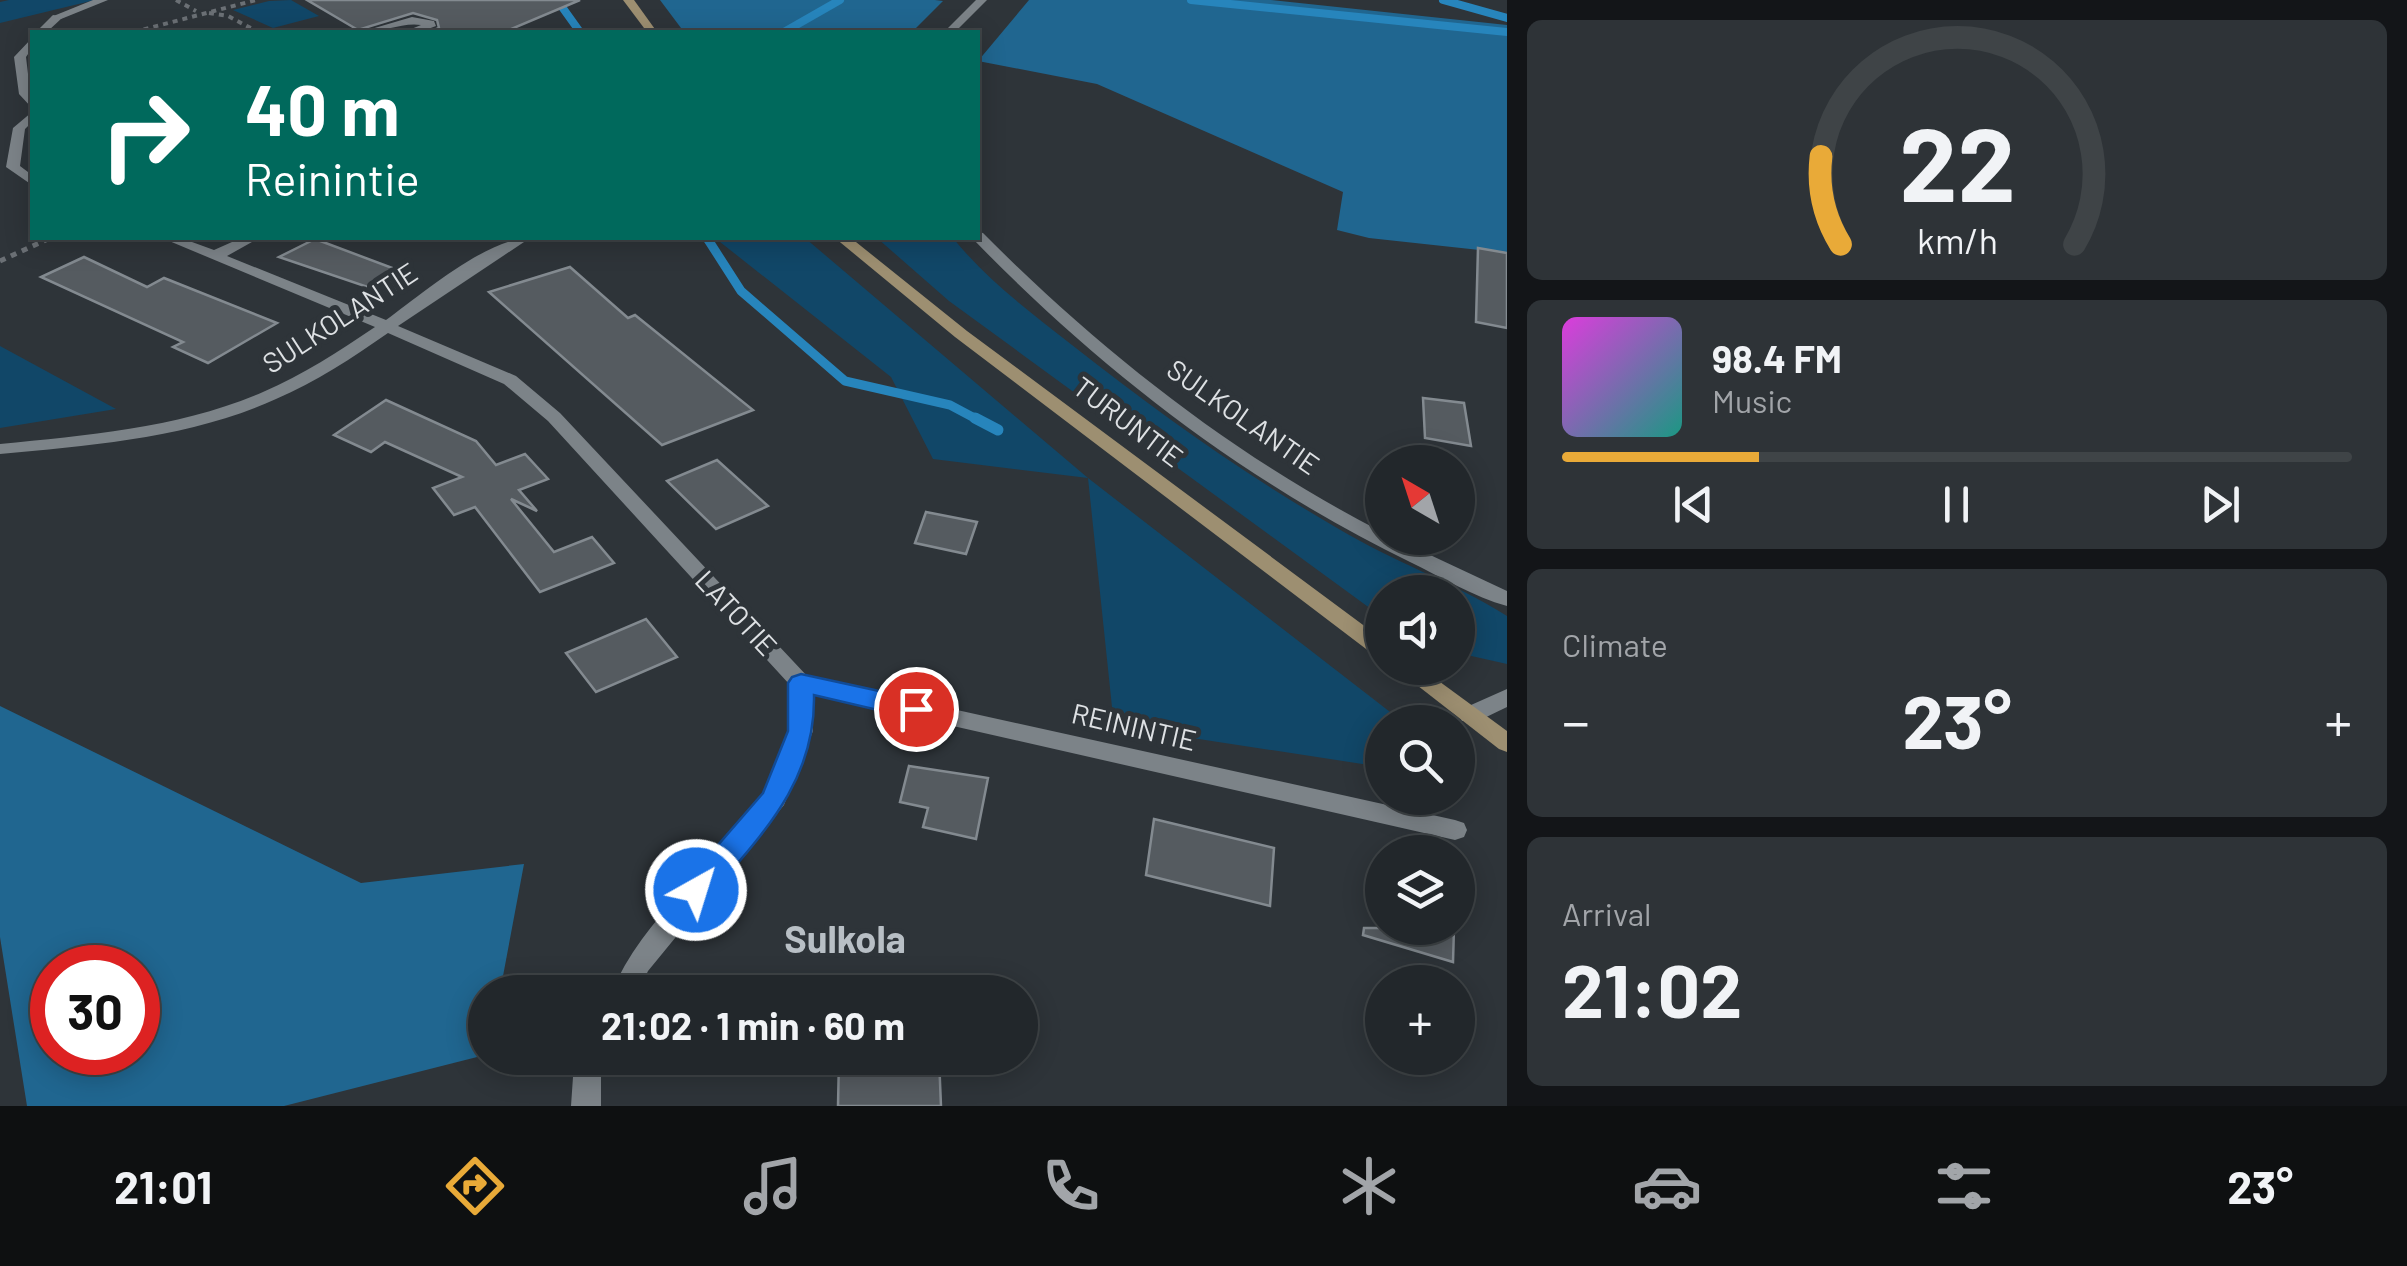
<!DOCTYPE html>
<html lang="en">
<head>
<meta charset="utf-8">
<style>
	:root { --surface:#22272b; --page:#2e3337; --text:#f1f3f6; --muted:#a2a5a9; --line:#3f4447; --accent:#e9aa38 }
	body { margin:0; font-family:Barlow,sans-serif; background:var(--page); color:var(--text); height:100vh; display:flex; flex-direction:column; font-size:38px; white-space:nowrap }
	* { box-sizing:border-box; margin:0 }
	p { font-size:32px; color:var(--muted) }
	.icon { flex:none; width:55px; height:55px; fill:none; stroke:currentColor; stroke-width:2; stroke-linecap:round; stroke-linejoin:round }
	.map { position:relative; flex:1; overflow:hidden }
	.panel { display:flex; flex-direction:column; gap:20px; padding:20px; background:#131518; width:900px }
	.panel>* { flex:none }
	.top-card { position:absolute; left:30px; top:30px; width:950px; height:210px; border-radius:0px; box-shadow:0 5px 25px #0003,0 0 0 2px var(--line); background:#00695c; color:#fff; overflow:hidden }
	.needle { width:65px; rotate:321deg }
	.controls { position:absolute; left:1365px; top:445px; display:grid; gap:20px }
	.controls a { display:grid; place-items:center; width:110px; height:110px; border-radius:50%; background:var(--surface); box-shadow:0 5px 25px #0003,0 0 0 2px var(--line); font-size:50px }
	.speed { position:absolute; left:30px; top:945px; display:flex; gap:20px; font-size:50px; font-weight:700; text-align:center }
	.speed>* { display:grid; place-content:center; width:130px; height:130px; border-radius:50%; background:var(--surface); box-shadow:0 5px 25px #0003,0 0 0 2px var(--line); line-height:1 }
	.speed .limit { border:15px solid #d22; background:#fff; color:#111 }
	.pin { position:absolute; display:grid; place-items:center; width:85px; height:85px; color:#fff; margin:-42px; border:5px solid #fff; border-radius:50%; box-shadow:0 2px 10px #0007 }
	.me { position:absolute; width:110px; margin:-55px; rotate:39deg; stroke-linejoin:round; filter:drop-shadow(0 0 8px #0008) }
	.turn { display:flex; align-items:center; gap:35px; height:210px; padding:0 50px; font-size:45px }
	.turn .icon { width:130px; height:130px; stroke-width:2.5 }
	.turn b { display:block; font-size:70px; line-height:85px }
	.big { font-size:75px; font-weight:700; line-height:1.1 }
	.panel .tile { flex:1; display:flex; flex-direction:column; justify-content:center; gap:15px; min-width:0; padding:0 35px; border-radius:15px; background:var(--page) }
	.panel .dial { align-items:center; gap:0 }
	.dial svg { height:260px; overflow:visible; fill:none; stroke:var(--line); stroke-width:7; stroke-linecap:round; text-anchor:middle }
	.dial text { fill:var(--text); stroke:none }
	.song { display:flex; align-items:center; gap:30px }
	.cover { width:120px; height:120px; border-radius:15px; background:linear-gradient(135deg,hsl(300 70% 55%),hsl(170 70% 35%)) }
	.played { height:10px; border-radius:5px; background:linear-gradient(90deg,var(--accent) 25%,var(--line) 25%) }
	.keys { display:flex; justify-content:space-around; direction:ltr }
	.heat { display:flex; justify-content:space-between; align-items:center; font-size:55px; direction:ltr }
	.trip { position:absolute; left:468px; top:975px; width:570px; height:100px; border-radius:50px; background:var(--surface); box-shadow:0 5px 25px #0003,0 0 0 2px var(--line); font-weight:700; line-height:100px; text-align:center }
	.tab-bar { display:flex; height:160px; justify-content:space-around; align-items:center; background:#0e1011; color:var(--muted) }
	.tab-bar .icon { width:70px; height:70px }
	.tab-bar .active { color:var(--accent) }
	.tab-bar b { font-size:45px; color:var(--text) }
	main { display:flex; flex:1; min-height:0 }
	.map>svg:first-child { display:block }
	.green { fill:#114768 }
	.forest { fill:#206690; fill-rule:evenodd }
	.lines { fill:none; stroke-linecap:round; stroke-linejoin:round }
	.stream-far2 { stroke:#2785bc; stroke-width:8 }
	.stream-far1 { stroke:#2785bc; stroke-width:9 }
	.stream { stroke:#2785bc; stroke-width:11 }
	.building { fill:#555b60; stroke:#838a90; stroke-width:2.5 }
	.path-far1 { stroke:#6b7075; stroke-width:4; stroke-dasharray:5 5; stroke-linecap:butt }
	.path { stroke:#6b7075; stroke-width:5; stroke-dasharray:6 6; stroke-linecap:butt }
	.service { fill:#7c8388; fill-rule:evenodd }
	.minor { fill:#7c8388; fill-rule:evenodd }
	.secondary { fill:#9d8f71; fill-rule:evenodd }
	.route { fill:#1a73e8; stroke:#114b97; stroke-width:2.5 }
	.labels { text-anchor:middle; stroke-width:10; stroke-linejoin:round; paint-order:stroke }
	.street-label { font-size:28px; fill:#dee1e4; stroke:#2e3439 }
	.near-quarter-label { font-size:38px; font-weight:bold; fill:#b8bfc5; stroke:#2e3439 }
</style>
</head>
<body>
<main>
<div class="map">
<svg width="1507" height="1106" viewBox="0 0 1507 1106">
	<rect width="100%" height="100%" fill="#2e3439"/>
	<g class="green">
		<path d="M9,0H95L0,23V2Z"/>
		<path d="M291,0L319,16L273,28L233,10L269,1Z"/>
		<path d="M715,238H805L1088,478L1403,722H1382V767L1114,726L1088,478L933,459L891,377Z"/>
		<path d="M877,238H953C987,280 1030,312 1072,345C1157,412 1244,474 1337,528C1392,561 1453,582 1507,616V664L1458,653V592H1382V617L949,301Z"/>
		<path d="M0,346L116,409L0,428Z"/>
	</g>
	<g class="forest">
		<path d="M660,0H935L943,1L912,32H684Z"/>
		<path d="M1029,0H1271L1507,25V253L1369,238L1337,230L1343,192L1097,84L978,61Z"/>
		<path d="M0,706L361,883L524,864L500,992H485V1055L284,1106H27L0,937ZM52,968H138V1052H52Z"/>
	</g>
	<g class="lines">
		<g class="stream-far2">
			<path d="M557,0L580,32"/>
			<path d="M1191,0L1507,32"/>
			<path d="M1443,0L1507,18"/>
			<path d="M784,32L840,0"/>
		</g>
		<path class="stream-far1" d="M707,238L741,291L845,381L950,405L980,421"/>
		<path class="stream" d="M975,418L998,430"/>
	</g>
	<g class="building">
		<path d="M307,0H580L504,32H429L439,28L437,20L413,13L358,30Z"/>
		<path d="M315,239L403,272L394,296L279,257Z"/>
		<path d="M1478,248L1507,253V328L1476,322Z"/>
		<path d="M84,257L147,287L164,278L277,323L208,363L173,347L183,342L41,277Z"/>
		<path d="M570,267L628,318L635,315L753,410L662,445L489,292Z"/>
		<path d="M1423,398L1464,403L1471,446L1425,438Z"/>
		<path d="M386,400L476,441L496,465L525,454L548,479L519,490L537,511L511,499L554,552L592,537L614,563L540,592L475,507L454,515L433,488L462,477L385,442L371,452L334,435Z"/>
		<path d="M717,460L768,506L716,529L667,481Z"/>
		<path d="M926,512L977,522L966,554L915,543Z"/>
		<path d="M646,619L677,657L596,692L566,653Z"/>
		<path d="M909,766L988,778L976,839L923,827L928,808L900,802Z"/>
		<path d="M1154,819L1274,848L1270,906L1146,875Z"/>
		<path d="M1364,928H1454L1453,962L1363,935Z"/>
		<path d="M839,1058H939L941,1106H838Z"/>
	</g>
	<g class="lines">
		<g class="path-far1">
			<path d="M176,0L196,11"/>
			<path d="M209,13L228,16L258,32"/>
			<path d="M134,32L256,0"/>
		</g>
		<path class="path" d="M0,261L50,238"/>
		<path class="service" d="M93,0H108L61,19L51,17Z"/>
		<g class="minor">
			<path d="M976,0H987L955,32H944Z"/>
			<path d="M53,15L63,17L47,32H36Z"/>
			<path d="M412,17L434,21L436,26L420,32H404L421,25C402,22 382,33 361,32Z"/>
			<path d="M32,38V48L26,57L32,108L19,94L14,57Z"/>
			<path d="M32,112V122L25,129L20,166L32,175V185L6,167L13,128Z"/>
			<path d="M978,232L983,233C1100,351 1234,456 1382,532V538H1394L1507,591V606C1474,597 1441,577 1410,562C1247,483 1099,369 973,239L978,238Z"/>
			<path d="M162,238H181L214,250L241,238H259L227,256L386,320C422,294 487,238 530,238L398,326L516,376L560,413L808,677L1455,820L1464,823L1467,830L1464,837L1455,840L812,694L813,731L784,805L648,971L638,992H612C649,898 769,830 790,732C793,718 790,700 790,685L548,421L504,384L388,333C352,358 316,382 276,399C190,438 93,445 0,454V444C88,435 180,428 263,392C303,375 339,351 375,327Z"/>
			<path d="M1507,689V707L1478,721H1462L1459,715L1462,709Z"/>
			<path d="M582,1058H610L601,1077V1106H571L573,1077Z"/>
		</g>
		<g class="secondary">
			<path d="M623,0H634L657,32H647Z"/>
			<path d="M835,238H851L967,331L1382,639V658L1374,655L955,337Z"/>
			<path d="M1395,668H1421L1507,731V752L1499,749Z"/>
		</g>
	</g>
	<path class="route" d="M801,674L916,699L926,702L929,709L926,716L916,719L814,695C816,783 760,836 707,899L696,902L686,899L682,890L686,882L763,793L788,731V683L792,677Z"/>
	<g class="labels">
		<g class="street-label">
			<text transform="translate(340 318) rotate(-33)" y="10">SULKOLANTIE</text>
			<text transform="translate(1243 417) rotate(35)" y="10">SULKOLANTIE</text>
			<text transform="translate(1128 422) rotate(37)" y="10">TURUNTIE</text>
			<text transform="translate(736 613) rotate(47)" y="10">LATOTIE</text>
			<text transform="translate(1134 727) rotate(13)" y="10">REININTIE</text>
		</g>
		<g class="near-quarter-label">
			<text x="845" y="953">Sulkola</text>
		</g>
	</g>
</svg>
<div class="controls">
<a><svg class="needle" viewBox="-14 -14 28 28"><path d="M0-13l5 13h-10z" fill="#e53935"/><path d="M0 13l5-13h-10z" fill="#a2a5a9"/></svg></a>
<a><svg class="icon" aria-label="sound" viewBox="0 0 24 24"><path d="M4 9h4l5-4v14l-5-4H4zM17 9q2 3 0 6"/></svg></a>
<a><svg class="icon" aria-label="search" viewBox="0 0 24 24"><circle cx="10" cy="10" r="6"/><path d="M15 15l6 6"/></svg></a>
<a><svg class="icon" aria-label="layers" viewBox="0 0 24 24"><path d="M12 4l9 5-9 5-9-5zM3 14l9 5 9-5"/></svg></a>
<a>+</a>
</div>
<div class="speed"><div class="limit">30</div></div>
<div class="pin" style="left:916px;top:709px;background:#d93025"><svg class="icon" aria-label="arrive" viewBox="0 0 24 24"><path d="M6 21V4h12l-3 4 3 4H6"/></svg></div>
<svg class="me" style="left:696px;top:890px" viewBox="-20 -20 40 40"><circle r="17" fill="#1a73e8" stroke="#fff" stroke-width="3"/><path d="M0-11L8 9 0 5-8 9z" fill="#fff"/></svg>
<div class="trip">21:02 · 1 min · 60 m</div>
<div class="top-card">
<div class="turn"><svg class="icon" aria-label="right" viewBox="0 0 24 24"><path d="M7 20v-9h11M14 6l5 5-5 5"/></svg><div><b>40 m</b>Reinintie</div></div>
</div>
</div>
<section class="panel">
<div class="tile dial"><svg viewBox="0 0 100 80">
<path d="M14 69A42 42 0 1 1 86 69"/>
<path d="M14 69A42 42 0 0 1 8 42" stroke="#e9aa38"/>
<text x="50" y="56" font-size="32" font-weight="700">22</text>
<text x="50" y="72" font-size="11">km/h</text>
</svg></div>
<div class="tile">
<div class="song"><i class="cover"></i><div><b>98.4 FM</b><p>Music</p></div></div>
<div class="played"></div>
<div class="keys"><svg class="icon" aria-label="previous" viewBox="0 0 24 24"><path d="M18 5L8 12l10 7zM5 5v14"/></svg><svg class="icon" aria-label="pause" viewBox="0 0 24 24"><path d="M8 5v14M16 5v14"/></svg><svg class="icon" aria-label="next" viewBox="0 0 24 24"><path d="M6 5l10 7-10 7zM19 5v14"/></svg></div>
</div>
<div class="tile"><p>Climate</p>
<div class="heat"><a>−</a><b class="big">23°</b><a>+</a></div>
</div>
<div class="tile"><p>Arrival</p><b class="big">21:02</b></div>
</section>
</main>
<nav class="tab-bar">
<b>21:01</b>
<svg class="icon active" aria-label="directions" viewBox="0 0 24 24"><path d="M12 3l9 9-9 9-9-9zM9 14v-3h6M13 9l2 2-2 2"/></svg>
<svg class="icon" aria-label="music" viewBox="0 0 24 24"><path d="M9 18V5l10-2v13"/><circle cx="6" cy="18" r="3"/><circle cx="16" cy="16" r="3"/></svg>
<svg class="icon" aria-label="phone" viewBox="0 0 24 24"><path d="M5 4h4l2 5-3 2q2 4 5 5l2-3 5 2v4C11 20 4 13 5 4z"/></svg>
<svg class="icon" aria-label="climate" viewBox="0 0 24 24"><path d="M12 3v18M4 7l16 10M4 17L20 7"/></svg>
<svg class="icon" aria-label="car" viewBox="0 0 24 24"><path d="M5 17H2v-5l4-1 3-4h7l3 4 3 1v5h-3M9 17h6M6 11h13"/><circle cx="7" cy="17" r="2"/><circle cx="17" cy="17" r="2"/></svg>
<svg class="icon" aria-label="filters" viewBox="0 0 24 24"><path d="M4 7h16M4 17h16"/><circle cx="9" cy="7" r="2"/><circle cx="15" cy="17" r="2"/></svg>
<b>23°</b>
</nav>
</body>
</html>
